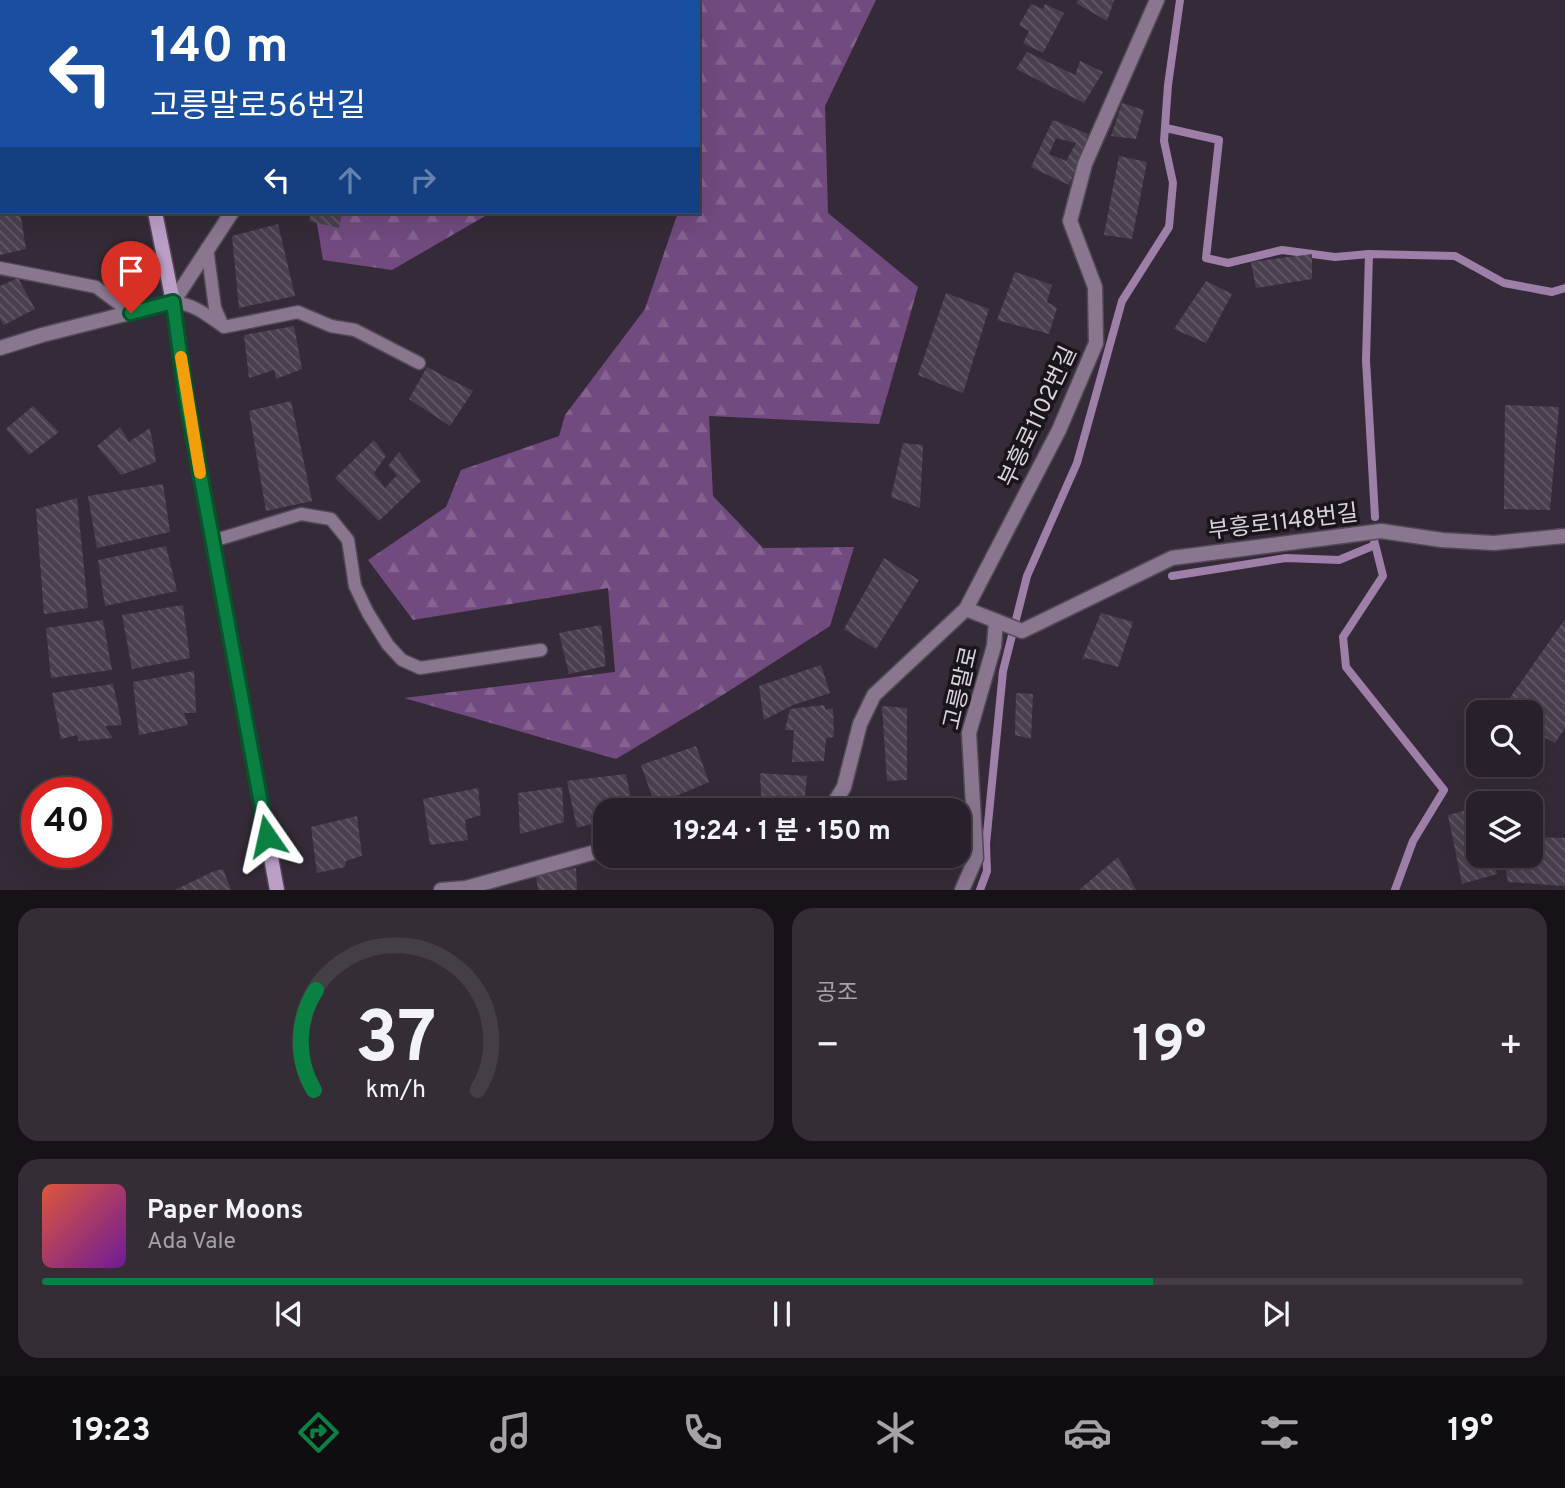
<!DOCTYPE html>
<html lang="ko">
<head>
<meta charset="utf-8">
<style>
	:root { --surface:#28202a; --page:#342d36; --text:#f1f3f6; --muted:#a5a3a8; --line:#443e47; --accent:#0b8043 }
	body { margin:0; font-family:Overpass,"Noto Sans KR",sans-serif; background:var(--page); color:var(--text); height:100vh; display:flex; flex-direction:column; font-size:26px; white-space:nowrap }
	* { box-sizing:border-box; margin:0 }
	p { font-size:23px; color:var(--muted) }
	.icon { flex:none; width:38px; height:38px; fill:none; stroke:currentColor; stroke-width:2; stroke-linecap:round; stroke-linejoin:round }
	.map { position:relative; height:890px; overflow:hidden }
	.panel { display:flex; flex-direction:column; gap:18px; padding:18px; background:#161217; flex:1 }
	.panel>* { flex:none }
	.top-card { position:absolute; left:0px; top:0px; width:700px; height:214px; box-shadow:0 7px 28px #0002,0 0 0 2px var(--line); background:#1a4fa0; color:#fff; overflow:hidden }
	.buttons { position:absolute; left:1466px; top:700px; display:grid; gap:14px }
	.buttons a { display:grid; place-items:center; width:77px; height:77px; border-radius:14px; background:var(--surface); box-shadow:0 7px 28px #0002,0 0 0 2px var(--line); font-size:35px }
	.speed { position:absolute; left:21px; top:777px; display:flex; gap:14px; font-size:35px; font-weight:700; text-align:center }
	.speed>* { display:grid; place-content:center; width:91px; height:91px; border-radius:50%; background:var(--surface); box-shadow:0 7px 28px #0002,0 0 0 2px var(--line); line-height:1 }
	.speed .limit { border:10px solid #d22; background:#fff; color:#111 }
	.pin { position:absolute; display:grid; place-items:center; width:60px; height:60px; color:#fff; margin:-72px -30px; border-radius:50% 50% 50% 0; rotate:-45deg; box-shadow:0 0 7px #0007 }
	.pin .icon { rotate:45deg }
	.me { position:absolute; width:77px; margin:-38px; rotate:349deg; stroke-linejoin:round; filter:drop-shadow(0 0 5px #0008) }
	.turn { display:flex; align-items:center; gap:24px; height:147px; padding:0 35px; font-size:32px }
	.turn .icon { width:91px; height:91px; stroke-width:2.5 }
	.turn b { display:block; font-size:49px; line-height:60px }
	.lanes { display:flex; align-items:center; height:66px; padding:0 35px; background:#0003; justify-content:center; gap:35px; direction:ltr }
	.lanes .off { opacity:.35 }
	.big { font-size:52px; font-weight:700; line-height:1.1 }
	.panel .tile { flex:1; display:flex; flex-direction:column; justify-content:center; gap:10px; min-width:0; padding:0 24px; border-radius:21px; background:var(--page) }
	.panel .dial { align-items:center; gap:0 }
	.dial svg { height:182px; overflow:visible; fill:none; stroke:var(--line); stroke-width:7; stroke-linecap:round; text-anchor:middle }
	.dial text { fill:var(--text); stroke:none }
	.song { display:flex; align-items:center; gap:21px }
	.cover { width:84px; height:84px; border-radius:10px; background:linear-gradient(135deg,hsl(10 70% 55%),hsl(280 70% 35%)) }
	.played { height:7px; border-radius:4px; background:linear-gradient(90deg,var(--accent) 75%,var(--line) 75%) }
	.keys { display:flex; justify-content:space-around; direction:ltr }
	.heat { display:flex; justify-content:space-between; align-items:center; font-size:38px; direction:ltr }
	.panel .tiles { flex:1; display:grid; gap:18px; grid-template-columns:1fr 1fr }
	.tile:last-child { grid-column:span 2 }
	.trip { position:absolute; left:593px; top:798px; width:378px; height:70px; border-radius:21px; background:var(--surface); box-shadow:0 7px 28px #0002,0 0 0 2px var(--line); font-weight:700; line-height:70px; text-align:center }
	.menu { display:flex; height:112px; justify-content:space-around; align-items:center; background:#100d11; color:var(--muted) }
	.menu .icon { width:49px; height:49px }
	.menu .selected { color:var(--accent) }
	.menu b { font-size:32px; color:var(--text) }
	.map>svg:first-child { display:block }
	.forest { fill:url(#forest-firs) }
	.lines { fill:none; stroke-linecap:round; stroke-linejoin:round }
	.stream { stroke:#9d7fa8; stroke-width:8 }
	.building { fill:url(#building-back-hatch); fill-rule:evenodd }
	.lane-casing { stroke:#534956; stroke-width:15 }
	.street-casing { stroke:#534956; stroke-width:17 }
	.secondary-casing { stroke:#534956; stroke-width:17 }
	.lane { stroke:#897790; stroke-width:12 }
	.street { stroke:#897790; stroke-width:14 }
	.secondary { stroke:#bc9fc7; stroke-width:14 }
	.route-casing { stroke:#07532c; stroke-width:18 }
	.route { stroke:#0b8043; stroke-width:12 }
	.slow { stroke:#f59e0b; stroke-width:12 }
	.labels { text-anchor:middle; stroke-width:7; stroke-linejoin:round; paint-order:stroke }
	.street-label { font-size:23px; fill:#d9d3dc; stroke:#1a151b }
</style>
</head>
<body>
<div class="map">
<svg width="1565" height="890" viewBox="0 0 1565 890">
	<defs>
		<pattern id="forest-firs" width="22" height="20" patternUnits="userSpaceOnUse" patternTransform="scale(1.75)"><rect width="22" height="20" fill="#714a7f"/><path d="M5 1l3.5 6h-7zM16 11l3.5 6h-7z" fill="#856391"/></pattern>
		<pattern id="building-back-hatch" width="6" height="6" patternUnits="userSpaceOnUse" patternTransform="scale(1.75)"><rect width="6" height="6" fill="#4a3f4e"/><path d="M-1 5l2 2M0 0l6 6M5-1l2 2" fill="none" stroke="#645a67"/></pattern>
	</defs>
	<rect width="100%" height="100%" fill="#352b38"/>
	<g class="forest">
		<path d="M406,0H876L825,106L828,213L918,287L879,424L709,416L713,496L763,548L854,547L830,626L721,696L616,759L404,698L615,672L608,588L413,620L368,560L446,507L461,470L559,436L565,415L645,309L678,212H698V2H405Z"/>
		<path d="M315,212H492L392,270L323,260Z"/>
	</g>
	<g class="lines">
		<g class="stream">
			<path d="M1166,128L1219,140L1206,258L1228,263L1282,250L1335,257L1369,254L1455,256L1504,283L1552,292L1565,288"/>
			<path d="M1369,254L1366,360L1375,517"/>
			<path d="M1374,540L1383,576L1343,637L1346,667L1444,790L1413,841L1395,890"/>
			<path d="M1172,576L1286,558L1339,560L1375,545"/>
			<path d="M980,890L987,871L986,844L1003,671L1027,576L1077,463L1122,301L1169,227L1173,183L1164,141L1168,85L1180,0"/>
		</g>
	</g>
	<g class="building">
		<path d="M1078,0H1114L1107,21L1076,3Z"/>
		<path d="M1031,4L1043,9L1045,4L1064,13L1043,53L1023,43L1029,31L1019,25Z"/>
		<path d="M1027,52L1075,75L1080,61L1103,72L1084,103L1016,69Z"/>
		<path d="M1122,103L1144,110L1136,139L1111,136Z"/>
		<path d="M1053,120L1088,134L1085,147L1069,185L1031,167ZM1056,138L1076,143L1066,161L1049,154Z"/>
		<path d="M1119,156L1147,162L1132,239L1104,235Z"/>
		<path d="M0,212H20L26,249L0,255Z"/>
		<path d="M311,212H342L339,228L309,221Z"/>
		<path d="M278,224L295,296L239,308L232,236Z"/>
		<path d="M1312,254V279L1256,288L1251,262Z"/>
		<path d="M1015,272L1052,285L1047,302L1057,308L1049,334L997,320Z"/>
		<path d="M18,278L35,309L4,325L0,319V286Z"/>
		<path d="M1206,281L1232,294L1206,343L1174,329Z"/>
		<path d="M946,293L989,309L963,393L918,375Z"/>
		<path d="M294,326L302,369L276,379L274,370L249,378L244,335Z"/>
		<path d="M427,367L473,391L450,426L409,399Z"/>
		<path d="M291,401L312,501L266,511L249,411Z"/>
		<path d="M1505,405L1559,407L1550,510L1504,509Z"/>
		<path d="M33,406L59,432L29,455L6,429Z"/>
		<path d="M120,427L129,442L150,428L156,462L121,475L97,446Z"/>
		<path d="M374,440L386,456L374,473L385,488L397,475L388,466L399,452L421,481L379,521L335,478Z"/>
		<path d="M903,443L923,445L920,508L891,497Z"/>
		<path d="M163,484L170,532L97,548L88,496Z"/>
		<path d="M77,498L88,608L44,614L36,509Z"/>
		<path d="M166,546L177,591L105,606L98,560Z"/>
		<path d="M884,558L919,580L876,649L844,629Z"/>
		<path d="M183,605L190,658L132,669L122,615Z"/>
		<path d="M1101,613L1133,622L1118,667L1086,658L1082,660Z"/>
		<path d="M1565,619V728L1555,743L1531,730V712H1500Z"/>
		<path d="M103,620L112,670L51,678L46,628Z"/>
		<path d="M601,625L606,666L569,674L559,633Z"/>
		<path d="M821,665L830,693L793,705L764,720L759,686Z"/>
		<path d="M194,671L196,713H184L188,725L139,735L133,682Z"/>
		<path d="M113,684L122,725L105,726L113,738L79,741L77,735L61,739L52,693Z"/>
		<path d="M1016,693L1033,694L1031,739L1015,735Z"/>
		<path d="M824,705L826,710L833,708L834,737L826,738L824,761L792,762L794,730H785L790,709Z"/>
		<path d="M882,706L907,708V780L887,781Z"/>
		<path d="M696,746L709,782L655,805L641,765Z"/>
		<path d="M760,773L807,776L805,796L783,800L782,810H762Z"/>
		<path d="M626,774L631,799L608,802L610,810H606V820L577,828L567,781Z"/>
		<path d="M562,787L564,822L520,834L518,793Z"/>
		<path d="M478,788L481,815L465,820L468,840L430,845L423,799Z"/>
		<path d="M647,796L650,810H623L621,804Z"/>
		<path d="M1479,807V856H1493L1497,874L1462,884L1448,815Z"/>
		<path d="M1531,807H1537V837L1565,838V886L1508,882L1503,856H1531Z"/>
		<path d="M357,816L362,856L346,861L345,867L317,873L311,827Z"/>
		<path d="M1118,857L1136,890H1079Z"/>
		<path d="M576,868L577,890H538L536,875Z"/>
		<path d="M223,869L231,890H175L212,872Z"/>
	</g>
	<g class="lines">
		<defs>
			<g id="lane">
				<path d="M207,248L215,308L222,324"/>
				<path d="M0,268L96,287L131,313"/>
				<path d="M173,302C196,305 205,314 224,327L298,312L331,326L355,330L419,363"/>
				<path d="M213,541L301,514L331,519L348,540L355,586L368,613L388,645L402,660L420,668L541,650"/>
			</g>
			<g id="street">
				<path d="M86,2L94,0"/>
				<path d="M362,2L363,0"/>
				<path d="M0,21H2"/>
				<path d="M0,348L42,335L173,302L232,212"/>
				<path d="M966,609L1022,631L1172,558L1381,531L1442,540L1494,543L1565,536"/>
				<path d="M830,810L844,787L860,724L874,695L966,609L1059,430L1096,343L1095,287L1070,221L1085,164L1157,0"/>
				<path d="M441,890L466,888L606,849"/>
				<path d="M962,890L976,858L969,733L994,646L996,621"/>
			</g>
			<g id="secondary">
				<path d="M113,0L114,2"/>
				<path d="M155,212L173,302L186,397L277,890"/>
			</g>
		</defs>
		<use href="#lane" class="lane-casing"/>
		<use href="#street" class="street-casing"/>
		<use href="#secondary" class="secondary-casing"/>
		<use href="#lane" class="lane"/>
		<use href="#street" class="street"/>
		<use href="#secondary" class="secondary"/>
	</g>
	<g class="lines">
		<defs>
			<path id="route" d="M131,313L173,302L186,397L267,836"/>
		</defs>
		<use href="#route" class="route-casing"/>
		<use href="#route" class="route"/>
		<path class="slow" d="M181,357L200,473"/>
	</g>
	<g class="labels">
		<g class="street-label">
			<text transform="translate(1037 416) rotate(-65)" y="8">부흥로1102번길</text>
			<text transform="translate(1283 521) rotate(-7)" y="8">부흥로1148번길</text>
			<text transform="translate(960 688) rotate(-77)" y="8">고릉말로</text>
		</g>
	</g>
</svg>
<div class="buttons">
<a><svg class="icon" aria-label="search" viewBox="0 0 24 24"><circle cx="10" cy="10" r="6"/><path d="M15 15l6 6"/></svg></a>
<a><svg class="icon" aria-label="layers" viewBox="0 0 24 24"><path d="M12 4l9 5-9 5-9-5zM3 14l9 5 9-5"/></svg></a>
</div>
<div class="speed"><div class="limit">40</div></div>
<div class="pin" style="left:131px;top:313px;background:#d93025"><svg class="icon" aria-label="arrive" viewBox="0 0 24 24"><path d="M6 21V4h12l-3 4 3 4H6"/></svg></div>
<svg class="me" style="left:267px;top:836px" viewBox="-20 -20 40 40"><path d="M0-17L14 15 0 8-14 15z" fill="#0b8043" stroke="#fff" stroke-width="4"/></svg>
<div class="trip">19:24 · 1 분 · 150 m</div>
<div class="top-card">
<div class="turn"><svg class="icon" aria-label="left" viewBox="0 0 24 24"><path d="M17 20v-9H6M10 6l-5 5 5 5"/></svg><div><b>140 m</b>고릉말로56번길</div></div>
<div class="lanes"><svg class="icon" aria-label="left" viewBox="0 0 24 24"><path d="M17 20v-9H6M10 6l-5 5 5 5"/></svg><svg class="icon off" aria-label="ahead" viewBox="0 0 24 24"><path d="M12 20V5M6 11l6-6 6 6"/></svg><svg class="icon off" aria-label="right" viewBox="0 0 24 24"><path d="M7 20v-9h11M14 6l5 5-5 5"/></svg></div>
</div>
</div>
<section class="panel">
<div class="tiles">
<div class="tile dial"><svg viewBox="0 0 100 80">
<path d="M14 69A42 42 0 1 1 86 69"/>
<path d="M14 69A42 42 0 0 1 15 25" stroke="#0b8043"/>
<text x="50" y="56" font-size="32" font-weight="700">37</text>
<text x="50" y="72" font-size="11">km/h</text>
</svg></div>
<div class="tile"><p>공조</p>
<div class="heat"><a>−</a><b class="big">19°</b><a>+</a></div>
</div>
<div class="tile">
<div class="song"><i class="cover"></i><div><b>Paper Moons</b><p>Ada Vale</p></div></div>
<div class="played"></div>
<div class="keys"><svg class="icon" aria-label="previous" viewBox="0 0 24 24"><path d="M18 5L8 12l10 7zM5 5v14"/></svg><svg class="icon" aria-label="pause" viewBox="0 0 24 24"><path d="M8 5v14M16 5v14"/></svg><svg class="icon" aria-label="next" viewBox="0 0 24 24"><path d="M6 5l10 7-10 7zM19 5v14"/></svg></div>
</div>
</div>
</section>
<nav class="menu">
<b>19:23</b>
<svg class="icon selected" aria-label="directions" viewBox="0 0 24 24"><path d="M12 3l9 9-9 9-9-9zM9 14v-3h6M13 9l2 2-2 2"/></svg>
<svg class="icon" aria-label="music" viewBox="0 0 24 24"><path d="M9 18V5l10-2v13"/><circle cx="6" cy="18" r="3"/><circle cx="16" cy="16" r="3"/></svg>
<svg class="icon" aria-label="phone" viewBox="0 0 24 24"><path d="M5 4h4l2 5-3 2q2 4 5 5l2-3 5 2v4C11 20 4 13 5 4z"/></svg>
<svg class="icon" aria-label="climate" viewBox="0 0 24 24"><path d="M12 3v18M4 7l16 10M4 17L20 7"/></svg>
<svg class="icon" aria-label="car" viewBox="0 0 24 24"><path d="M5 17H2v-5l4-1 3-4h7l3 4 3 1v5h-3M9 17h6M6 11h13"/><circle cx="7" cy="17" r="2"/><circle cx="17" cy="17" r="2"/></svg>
<svg class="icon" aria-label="filters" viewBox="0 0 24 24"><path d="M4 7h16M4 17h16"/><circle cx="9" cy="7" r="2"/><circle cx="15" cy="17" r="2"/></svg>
<b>19°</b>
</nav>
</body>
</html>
